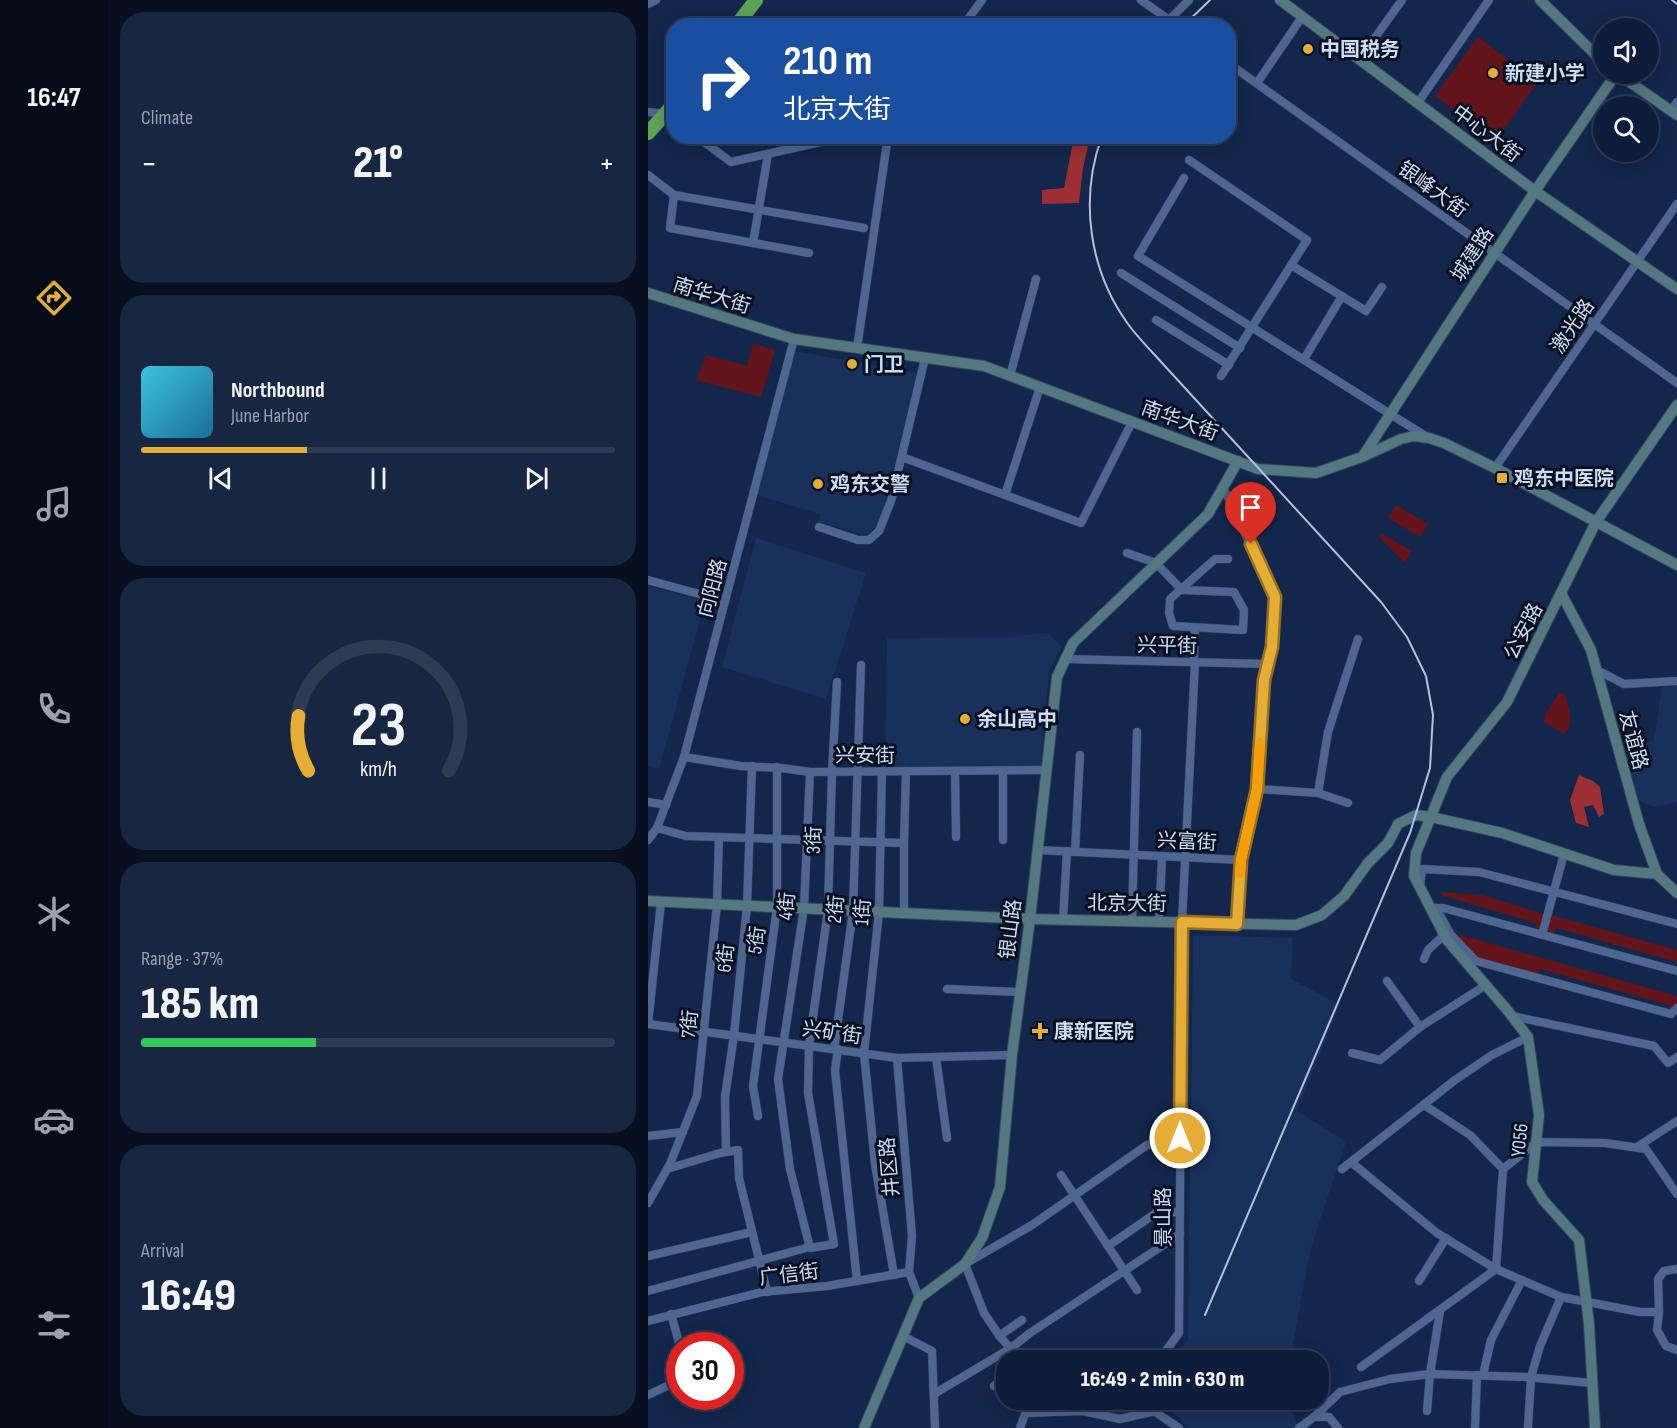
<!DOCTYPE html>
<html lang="en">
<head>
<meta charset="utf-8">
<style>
	:root { --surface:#0e1d39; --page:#172641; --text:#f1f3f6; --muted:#9ba2ae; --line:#2e3b53; --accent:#e5ad35 }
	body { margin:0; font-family:"Sofia Sans Condensed","Noto Sans SC",sans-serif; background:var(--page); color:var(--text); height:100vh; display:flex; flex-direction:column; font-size:22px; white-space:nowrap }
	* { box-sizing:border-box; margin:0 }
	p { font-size:20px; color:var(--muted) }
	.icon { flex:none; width:33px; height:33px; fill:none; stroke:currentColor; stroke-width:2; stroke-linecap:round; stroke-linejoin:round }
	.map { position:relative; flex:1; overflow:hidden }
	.sheet { display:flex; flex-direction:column; gap:12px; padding:12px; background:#08101f; width:540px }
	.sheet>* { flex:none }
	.top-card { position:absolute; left:18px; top:18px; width:570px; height:126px; border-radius:24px; box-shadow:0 3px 15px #0003,0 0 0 2px var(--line); background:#1a4fa0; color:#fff; overflow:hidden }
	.tools { position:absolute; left:945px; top:18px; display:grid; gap:12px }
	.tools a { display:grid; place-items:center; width:66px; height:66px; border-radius:50%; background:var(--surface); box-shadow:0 3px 15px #0003,0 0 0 2px var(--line); font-size:30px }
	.speed { position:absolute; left:18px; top:1332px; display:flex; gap:12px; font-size:30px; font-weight:700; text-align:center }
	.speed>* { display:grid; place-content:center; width:78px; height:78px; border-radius:50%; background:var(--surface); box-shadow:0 3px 15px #0003,0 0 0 2px var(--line); line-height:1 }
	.speed .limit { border:9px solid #d22; background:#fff; color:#111 }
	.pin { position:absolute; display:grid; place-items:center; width:51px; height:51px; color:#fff; margin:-62px -26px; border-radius:50% 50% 50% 0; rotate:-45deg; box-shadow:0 0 6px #0007 }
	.pin .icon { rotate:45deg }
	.me { position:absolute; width:66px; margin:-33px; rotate:0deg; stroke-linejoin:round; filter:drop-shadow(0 0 4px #0008) }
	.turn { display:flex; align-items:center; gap:21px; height:126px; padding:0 18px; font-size:27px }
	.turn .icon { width:78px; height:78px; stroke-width:2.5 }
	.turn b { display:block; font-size:42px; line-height:51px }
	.big { font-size:45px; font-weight:800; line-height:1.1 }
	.sheet .tile { flex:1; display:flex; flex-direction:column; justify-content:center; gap:9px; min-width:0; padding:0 21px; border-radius:24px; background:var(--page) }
	.sheet .dial { align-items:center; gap:0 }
	.dial svg { height:156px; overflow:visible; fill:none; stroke:var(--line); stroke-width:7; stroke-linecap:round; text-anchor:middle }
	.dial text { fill:var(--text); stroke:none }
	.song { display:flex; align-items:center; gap:18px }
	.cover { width:72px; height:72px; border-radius:9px; background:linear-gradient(135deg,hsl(190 70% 55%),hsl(200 70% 35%)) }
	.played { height:6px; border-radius:3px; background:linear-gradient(90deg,var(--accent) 35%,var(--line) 35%) }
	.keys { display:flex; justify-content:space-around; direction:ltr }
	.heat { display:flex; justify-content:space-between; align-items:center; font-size:33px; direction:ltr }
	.charge { height:9px; border-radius:4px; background:linear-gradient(90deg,#34c759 37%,var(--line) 0) }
	.trip { position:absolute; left:348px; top:1350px; width:333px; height:60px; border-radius:24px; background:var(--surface); box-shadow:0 3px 15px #0003,0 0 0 2px var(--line); font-weight:800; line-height:60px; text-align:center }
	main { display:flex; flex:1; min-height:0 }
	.menu { display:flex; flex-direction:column; width:108px; justify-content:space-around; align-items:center; background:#060c17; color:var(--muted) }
	.menu .icon { width:42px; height:42px }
	.menu .on { color:var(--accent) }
	.menu b { font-size:27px; color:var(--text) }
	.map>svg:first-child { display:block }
	.built { fill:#19305b }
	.green { fill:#62141a }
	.forest { fill:#9b2f34 }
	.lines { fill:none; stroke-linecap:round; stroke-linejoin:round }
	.street-casing { stroke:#364362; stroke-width:9 }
	.secondary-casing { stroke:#364362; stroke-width:12 }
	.highway-casing { stroke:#364362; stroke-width:15 }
	.street { stroke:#4f6690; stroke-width:8 }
	.secondary { stroke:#53787f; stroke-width:10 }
	.highway { stroke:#5da356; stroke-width:14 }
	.rail { stroke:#b2c1db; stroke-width:2 }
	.route-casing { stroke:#957022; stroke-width:15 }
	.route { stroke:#e5ad35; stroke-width:10 }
	.slow { stroke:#f59e0b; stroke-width:10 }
	.poi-dot { fill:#e5ad35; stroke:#081121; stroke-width:2 }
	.labels { text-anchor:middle; stroke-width:6; stroke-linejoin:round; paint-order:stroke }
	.poi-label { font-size:20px; font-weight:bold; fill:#ccdaf2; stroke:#081121; text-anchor:start }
	.street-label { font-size:20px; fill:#ccdaf2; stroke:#081121 }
</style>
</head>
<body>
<main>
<nav class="menu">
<b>16:47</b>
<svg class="icon on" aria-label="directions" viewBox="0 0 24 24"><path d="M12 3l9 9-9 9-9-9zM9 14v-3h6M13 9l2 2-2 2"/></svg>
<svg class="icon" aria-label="music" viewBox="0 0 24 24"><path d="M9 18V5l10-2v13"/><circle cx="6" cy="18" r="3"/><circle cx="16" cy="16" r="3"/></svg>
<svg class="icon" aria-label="phone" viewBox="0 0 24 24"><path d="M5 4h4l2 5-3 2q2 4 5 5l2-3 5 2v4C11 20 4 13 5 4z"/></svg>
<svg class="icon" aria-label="climate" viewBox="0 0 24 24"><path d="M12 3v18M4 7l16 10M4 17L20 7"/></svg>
<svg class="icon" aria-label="car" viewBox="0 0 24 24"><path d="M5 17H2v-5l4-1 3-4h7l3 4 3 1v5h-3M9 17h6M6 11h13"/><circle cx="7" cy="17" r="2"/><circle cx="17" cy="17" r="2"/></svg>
<svg class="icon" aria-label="filters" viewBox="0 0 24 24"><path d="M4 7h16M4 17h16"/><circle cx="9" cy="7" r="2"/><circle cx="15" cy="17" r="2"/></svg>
</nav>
<section class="sheet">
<div class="tile"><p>Climate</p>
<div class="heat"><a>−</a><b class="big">21°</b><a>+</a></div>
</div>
<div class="tile">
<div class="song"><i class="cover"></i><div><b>Northbound</b><p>June Harbor</p></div></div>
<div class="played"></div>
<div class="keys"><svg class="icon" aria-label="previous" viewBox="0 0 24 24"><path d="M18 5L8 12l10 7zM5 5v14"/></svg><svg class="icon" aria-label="pause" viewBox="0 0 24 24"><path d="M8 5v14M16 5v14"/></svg><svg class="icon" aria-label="next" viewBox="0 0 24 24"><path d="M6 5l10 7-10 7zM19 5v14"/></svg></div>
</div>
<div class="tile dial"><svg viewBox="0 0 100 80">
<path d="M14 69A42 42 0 1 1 86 69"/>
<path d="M14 69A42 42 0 0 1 9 41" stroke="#e5ad35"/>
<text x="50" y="56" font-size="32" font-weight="700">23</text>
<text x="50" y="72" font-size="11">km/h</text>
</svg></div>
<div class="tile"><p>Range · 37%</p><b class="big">185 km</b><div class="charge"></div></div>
<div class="tile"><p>Arrival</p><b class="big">16:49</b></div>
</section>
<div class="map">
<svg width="1029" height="1428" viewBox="0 0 1029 1428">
	<rect width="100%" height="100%" fill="#13274c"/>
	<g class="built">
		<path d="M146,351L269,373L235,513L230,525L218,535L170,522L172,514L112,496L109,492Z"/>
		<path d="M108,538L218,573L178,699L74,667Z"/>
		<path d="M0,586L57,601L11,769L0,766Z"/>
		<path d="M400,633L414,647L401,671L393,767L237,768L239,638L358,637Z"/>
		<path d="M1029,684V802L1006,807L992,801L985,792L973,748L1006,741L1014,687Z"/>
		<path d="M545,935L645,938L643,979L692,1005L649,1111L698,1142L662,1251L642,1360H524L540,1340Z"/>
		<path d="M511,1400H639L651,1428H542Z"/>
	</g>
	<g class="green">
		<path d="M830,37L890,82L848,140L787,96Z"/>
		<path d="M105,344L127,350L113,397L48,380L58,355L99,366Z"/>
		<path d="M748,505L780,524L772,537L740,518Z"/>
		<path d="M733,533L764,551L757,563L731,537Z"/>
		<path d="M911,693H916L918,697C921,711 927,723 916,734L896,722L897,715Z"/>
		<path d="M793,892L834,895L896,914L892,929L887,930L888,923L793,895Z"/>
		<path d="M903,915L1029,950V962L908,928L905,934L899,930Z"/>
		<path d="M805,933L1029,996V1003L1019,1010L1021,1005L892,969L890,975L829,959Z"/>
	</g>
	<g class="forest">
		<path d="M426,137H442L435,168L431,203L394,204V190L416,188Z"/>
		<path d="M931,775L945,781L952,787L956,814L951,817L945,805L936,807L941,827L928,823L922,800Z"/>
	</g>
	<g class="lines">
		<defs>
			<g id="street">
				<path d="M493,0L521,20"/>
				<path d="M0,4L8,0"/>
				<path d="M315,26L334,0"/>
				<path d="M515,26L541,0"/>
				<path d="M711,60L754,0"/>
				<path d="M580,63L1029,383"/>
				<path d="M609,83L654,17"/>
				<path d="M769,104L841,0"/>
				<path d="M1023,111L1029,102"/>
				<path d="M0,112L18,114L26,120"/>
				<path d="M48,136L83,162L199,136"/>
				<path d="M541,160L659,240L573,376"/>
				<path d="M0,175L26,195L216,228"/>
				<path d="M536,178L490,256L779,437"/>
				<path d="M26,195L22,228L161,253"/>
				<path d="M105,243L120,154"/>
				<path d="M643,265L718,311L734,287"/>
				<path d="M473,273L592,348"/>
				<path d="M508,320L581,365"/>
				<path d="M209,348L240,136"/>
				<path d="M656,359L694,296"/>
				<path d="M362,376L388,279"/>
				<path d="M254,457L433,523L484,422"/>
				<path d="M847,468L1029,204"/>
				<path d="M575,487L627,597L624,647L616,680L609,789"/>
				<path d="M357,495L392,387"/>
				<path d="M171,527L210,540H221L231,531L243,501L277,358"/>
				<path d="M479,553L508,563L533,589L534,590L586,592L596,610L595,630L525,626L521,613L522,599L567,559H580"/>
				<path d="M0,580L77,601"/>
				<path d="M417,659L620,664"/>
				<path d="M949,670L976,684L1029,681"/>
				<path d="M36,757L93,766L133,768L162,772L398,770"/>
				<path d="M234,771L231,912L216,1053L227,1164L246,1275"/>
				<path d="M307,771L308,837"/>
				<path d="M162,772L156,908L130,1079L142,1169L162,1248L186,1244L160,1093L161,1045L180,910L184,772L189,682"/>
				<path d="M670,793L680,732L710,639"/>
				<path d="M0,802L18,805"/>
				<path d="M9,828L38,836L256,843"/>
				<path d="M0,840L9,828L36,757L146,339"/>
				<path d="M355,840V771"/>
				<path d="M389,850L593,860L609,789L670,793L700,803"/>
				<path d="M427,852L432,755"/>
				<path d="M772,887L774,869L831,872L1029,924"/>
				<path d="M787,908H795L1029,971"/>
				<path d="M788,908L803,935L828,961L1023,1014L1029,1008"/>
				<path d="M256,913V843L258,771"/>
				<path d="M415,920L419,851"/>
				<path d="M484,921L489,732"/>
				<path d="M511,922L514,856"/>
				<path d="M589,924L593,860"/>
				<path d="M894,935L916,854"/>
				<path d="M776,959L780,950L796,935"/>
				<path d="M739,981L772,1027"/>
				<path d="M299,989L372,992"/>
				<path d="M864,1016L1006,1046L1020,1063L1029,1057"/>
				<path d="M0,1024L249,1058L364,1055"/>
				<path d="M0,1024L13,902"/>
				<path d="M186,1049L205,911L213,665"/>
				<path d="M190,1049L187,1070L209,1281"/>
				<path d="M704,1053L732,1060L772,1027L838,985"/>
				<path d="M288,1057L299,1138"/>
				<path d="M249,1058L264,1236L261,1272"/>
				<path d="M776,1105L822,1135L855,1169L889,1142L957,1143L998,1149L1029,1194"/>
				<path d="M110,1116L105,1086L129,907V767"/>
				<path d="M0,1136L35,1132"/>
				<path d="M989,1147L1029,1121"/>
				<path d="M78,1152L77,1097L86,1035L99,906L104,766"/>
				<path d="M703,1162L789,1233L848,1269L855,1169"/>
				<path d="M19,1169L72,1153L90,1150L91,1178L119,1292"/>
				<path d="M694,1169L807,1080L844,1055L880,1037"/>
				<path d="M413,1175L489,1290"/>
				<path d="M0,1203L22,1164L49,1096L69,904L71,837"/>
				<path d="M460,1246L508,1213L532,1212"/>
				<path d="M0,1256L104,1232"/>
				<path d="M771,1281L798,1238"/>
				<path d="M0,1291L158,1248"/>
				<path d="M1011,1312L1009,1330L1018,1346L1029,1350"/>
				<path d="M23,1314L32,1346"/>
				<path d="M0,1321L114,1292L179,1286L261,1272L271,1298"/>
				<path d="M255,1336L284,1351L287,1428"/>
				<path d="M351,1336L374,1320"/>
				<path d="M382,1360C360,1352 348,1331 336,1313L317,1264L384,1225L499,1145L533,1138"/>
				<path d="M511,1360L531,1333L534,922L547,662L546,657L547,628"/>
				<path d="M713,1367L848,1269L913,1297L992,1312H1011L1010,1279L1016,1271L1029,1269"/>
				<path d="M835,1375L843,1340L874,1280"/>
				<path d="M346,1386L358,1377"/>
				<path d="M286,1394L363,1348L382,1333L532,1234"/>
				<path d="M0,1395L32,1380"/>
				<path d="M485,1400L494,1403L531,1428"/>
				<path d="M779,1411L782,1374L792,1311"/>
				<path d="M377,1413L435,1411L472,1419L507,1411"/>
				<path d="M372,1428L382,1400"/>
				<path d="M651,1428L666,1417"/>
				<path d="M690,1428L681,1417H666L692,1392L742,1379L782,1374L878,1377L944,1383"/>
				<path d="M827,1428L829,1375"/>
				<path d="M880,1428L883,1377L892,1346L913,1297"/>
			</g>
			<g id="secondary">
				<path d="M632,0L887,191L1029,289"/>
				<path d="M892,0L956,63"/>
				<path d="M970,74L1029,115"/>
				<path d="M0,293L146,339L336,366L610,469L668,473L714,457L753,439L766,436L781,438L796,443L847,468L1029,565"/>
				<path d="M715,456L887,191L968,74"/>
				<path d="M913,593L943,650L991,824L1009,874L1029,893"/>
				<path d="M0,901L382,919L648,925L674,915L696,896L720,863L740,843L750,824L768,815L783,817L854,833L966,870L1009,874"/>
				<path d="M216,1428L271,1298L317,1264L334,1238L352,1187L364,1055L382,919L409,677L425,643L560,514L590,461"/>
				<path d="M947,1428L941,1324L931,1240L895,1200L884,1182L891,1115L880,1037L860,1011L799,940L766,876L768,853L799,777L859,702L948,522L1029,405"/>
			</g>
			<g id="highway">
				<path d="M88,26L108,0"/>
				<path d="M0,133L26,104"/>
			</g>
		</defs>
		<use href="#street" class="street-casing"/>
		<use href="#secondary" class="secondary-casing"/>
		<use href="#highway" class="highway-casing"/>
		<use href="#street" class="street"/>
		<use href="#secondary" class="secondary"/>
		<use href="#highway" class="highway"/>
		<g class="rail">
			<path d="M1024,0L1029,4"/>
			<path d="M535,26L562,0"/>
			<path d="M454,136C431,199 441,270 480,324C487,334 496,343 504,352L733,602L759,637L778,676L785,715L782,768L762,833L557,1315"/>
		</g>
	</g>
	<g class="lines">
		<defs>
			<path id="route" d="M532,1138L534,922L589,924L593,860L609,789L616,680L624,647L627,597L603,544"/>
		</defs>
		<use href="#route" class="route-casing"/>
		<use href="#route" class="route"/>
		<path class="slow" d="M592,873L593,860L609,789L612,743"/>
	</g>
	<g class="poi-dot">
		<circle cx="660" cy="49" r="6"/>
		<circle cx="845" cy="73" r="6"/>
		<circle cx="204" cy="364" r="6"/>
		<rect x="848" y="472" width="12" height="12" rx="3"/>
		<circle cx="170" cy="484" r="6"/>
		<circle cx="317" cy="719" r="6"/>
		<path d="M389 1022h6v6h6v6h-6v6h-6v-6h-6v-6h6z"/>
	</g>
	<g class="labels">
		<g class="poi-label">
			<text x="672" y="56">中国税务</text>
			<text x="857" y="80">新建小学</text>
			<text x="216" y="371">门卫</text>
			<text x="866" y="485">鸡东中医院</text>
			<text x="182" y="491">鸡东交警</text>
			<text x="329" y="726">余山高中</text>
			<text x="406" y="1038">康新医院</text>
		</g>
		<g class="street-label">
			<text transform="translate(839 133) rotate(37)" y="7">中心大街</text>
			<text transform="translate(785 189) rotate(36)" y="7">银峰大街</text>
			<text transform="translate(824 254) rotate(-57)" y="7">城建路</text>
			<text transform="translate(64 295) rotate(17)" y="7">南华大街</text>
			<text transform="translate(924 326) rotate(-56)" y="7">激光路</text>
			<text transform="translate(532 420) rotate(20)" y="7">南华大街</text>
			<text transform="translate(64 588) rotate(-75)" y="7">向阳路</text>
			<text transform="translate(875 631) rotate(-63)" y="7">公安路</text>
			<text transform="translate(519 645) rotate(1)" y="7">兴平街</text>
			<text transform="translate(986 740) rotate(75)" y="7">友谊路</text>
			<text x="217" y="762">兴安街</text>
			<text transform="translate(165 840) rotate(-89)" y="7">3街</text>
			<text transform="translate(539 841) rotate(3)" y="7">兴富街</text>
			<text transform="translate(479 903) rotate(1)" y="7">北京大街</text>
			<text transform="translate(138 906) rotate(-85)" y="7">4街</text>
			<text transform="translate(187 909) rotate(-85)" y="7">2街</text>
			<text transform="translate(214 912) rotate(-86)" y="7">1街</text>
			<text transform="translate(362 929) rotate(-83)" y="7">银山路</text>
			<text transform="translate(108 940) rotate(-82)" y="7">5街</text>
			<text transform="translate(77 958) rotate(-84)" y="7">6街</text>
			<text transform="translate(41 1024) rotate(-84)" y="7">7街</text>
			<text transform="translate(184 1032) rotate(8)" y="7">兴矿街</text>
			<text transform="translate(871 1140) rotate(-84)" y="7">Y056</text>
			<text transform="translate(241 1167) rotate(-95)" y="7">井区路</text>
			<text transform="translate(515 1217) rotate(-90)" y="7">景山路</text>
			<text transform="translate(141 1274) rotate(-7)" y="7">广信街</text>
		</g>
	</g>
</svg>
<div class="tools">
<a><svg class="icon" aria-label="sound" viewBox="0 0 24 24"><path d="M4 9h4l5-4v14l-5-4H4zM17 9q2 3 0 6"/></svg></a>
<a><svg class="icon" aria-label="search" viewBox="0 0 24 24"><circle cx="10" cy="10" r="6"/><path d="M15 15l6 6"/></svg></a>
</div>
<div class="speed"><div class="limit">30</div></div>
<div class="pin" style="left:603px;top:544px;background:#d93025"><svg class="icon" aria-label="arrive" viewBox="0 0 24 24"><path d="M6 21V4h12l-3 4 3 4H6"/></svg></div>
<svg class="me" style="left:532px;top:1138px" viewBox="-20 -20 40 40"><circle r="17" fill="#e5ad35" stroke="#fff" stroke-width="3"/><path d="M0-11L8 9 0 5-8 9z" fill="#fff"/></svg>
<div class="trip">16:49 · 2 min · 630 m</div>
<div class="top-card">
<div class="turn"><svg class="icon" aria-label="right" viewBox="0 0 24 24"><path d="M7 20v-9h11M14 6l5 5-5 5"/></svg><div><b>210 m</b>北京大街</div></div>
</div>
</div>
</main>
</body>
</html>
